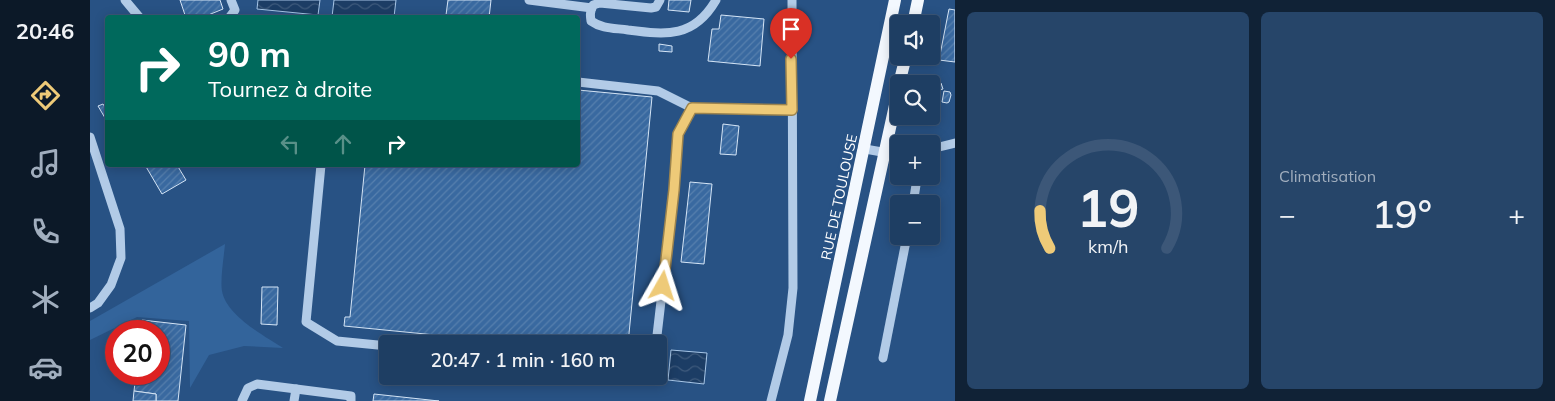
<!DOCTYPE html>
<html lang="fr">
<head>
<meta charset="utf-8">
<style>
	:root { --surface:#1e3e63; --page:#264569; --text:#f1f3f6; --muted:#a1aebe; --line:#3c5778; --accent:#eeca78 }
	body { margin:0; font-family:Mulish,sans-serif; background:var(--page); color:var(--text); height:100vh; display:flex; flex-direction:column; font-size:19px; white-space:nowrap }
	* { box-sizing:border-box; margin:0 }
	p { font-size:16px; color:var(--muted) }
	.icon { flex:none; width:28px; height:28px; fill:none; stroke:currentColor; stroke-width:2; stroke-linecap:round; stroke-linejoin:round }
	.map { position:relative; flex:1; overflow:hidden }
	.panel { display:flex; flex-direction:column; gap:12px; padding:12px; background:#102236; width:600px }
	.panel>* { flex:none }
	.guide { position:absolute; left:15px; top:15px; width:475px; height:152px; border-radius:5px; box-shadow:0 2px 12px #0003,0 0 0 1px var(--line); background:#00695c; color:#fff; overflow:hidden }
	.buttons { position:absolute; left:800px; top:15px; display:grid; gap:10px }
	.buttons a { display:grid; place-items:center; width:50px; height:50px; border-radius:5px; background:var(--surface); box-shadow:0 2px 12px #0003,0 0 0 1px var(--line); font-size:25px }
	.speed { position:absolute; left:15px; top:320px; display:flex; gap:10px; font-size:25px; font-weight:700; text-align:center }
	.speed>* { display:grid; place-content:center; width:65px; height:65px; border-radius:50%; background:var(--surface); box-shadow:0 2px 12px #0003,0 0 0 1px var(--line); line-height:1 }
	.speed .limit { border:8px solid #d22; background:#fff; color:#111 }
	.pin { position:absolute; display:grid; place-items:center; width:42px; height:42px; color:#fff; margin:-51px -21px; border-radius:50% 50% 50% 0; rotate:-45deg; box-shadow:0 0 5px #0007 }
	.pin .icon { rotate:45deg }
	.me { position:absolute; width:55px; margin:-28px; rotate:6deg; stroke-linejoin:round; filter:drop-shadow(0 0 4px #0008) }
	.turn { display:flex; align-items:center; gap:18px; height:105px; padding:0 20px; font-size:22px }
	.turn .icon { width:65px; height:65px; stroke-width:2.5 }
	.turn b { display:block; font-size:35px; line-height:42px }
	.lanes { display:flex; align-items:center; height:48px; padding:0 20px; background:#0003; justify-content:center; gap:25px; direction:ltr }
	.lanes .off { opacity:.35 }
	.big { font-size:38px; font-weight:600; line-height:1.1 }
	.panel .card { flex:1; display:flex; flex-direction:column; justify-content:center; gap:8px; min-width:0; padding:0 18px; border-radius:8px; background:var(--page) }
	.panel .dial { align-items:center; gap:0 }
	.dial svg { height:130px; overflow:visible; fill:none; stroke:var(--line); stroke-width:7; stroke-linecap:round; text-anchor:middle }
	.dial text { fill:var(--text); stroke:none }
	.heat { display:flex; justify-content:space-between; align-items:center; font-size:28px; direction:ltr }
	.panel .tiles { flex:1; display:grid; gap:12px; grid-template-columns:repeat(2,1fr) }
	.trip { position:absolute; left:289px; top:335px; width:288px; height:50px; border-radius:5px; background:var(--surface); box-shadow:0 2px 12px #0003,0 0 0 1px var(--line); font-weight:600; line-height:50px; text-align:center }
	main { display:flex; flex:1; min-height:0 }
	.tabs { display:flex; flex-direction:column; width:90px; justify-content:space-around; align-items:center; background:#0c1928; color:var(--muted) }
	.tabs .icon { width:35px; height:35px }
	.tabs .current { color:var(--accent) }
	.tabs b { font-size:22px; color:var(--text) }
	.map>svg:first-child { display:block }
	.green { fill:#33649b }
	.water { fill:url(#water-waves); stroke:#a7c6e7 }
	.building { fill:url(#building-hatch); stroke:#d5e5f6 }
	.lines { fill:none; stroke-linecap:round; stroke-linejoin:round }
	.minor { stroke:#b2cbe7; stroke-width:9 }
	.major { stroke:#f3f8fe; stroke-width:12 }
	.route-casing { stroke:#9b834e; stroke-width:12 }
	.route { stroke:#eeca78; stroke-width:9 }
	.labels { text-anchor:middle; stroke-width:5; stroke-linejoin:round; paint-order:stroke }
	.street-label { font-size:14px; fill:#fff; stroke:#285284 }
</style>
</head>
<body>
<main>
<nav class="tabs">
<b>20:46</b>
<svg class="icon current" aria-label="directions" viewBox="0 0 24 24"><path d="M12 3l9 9-9 9-9-9zM9 14v-3h6M13 9l2 2-2 2"/></svg>
<svg class="icon" aria-label="music" viewBox="0 0 24 24"><path d="M9 18V5l10-2v13"/><circle cx="6" cy="18" r="3"/><circle cx="16" cy="16" r="3"/></svg>
<svg class="icon" aria-label="phone" viewBox="0 0 24 24"><path d="M5 4h4l2 5-3 2q2 4 5 5l2-3 5 2v4C11 20 4 13 5 4z"/></svg>
<svg class="icon" aria-label="climate" viewBox="0 0 24 24"><path d="M12 3v18M4 7l16 10M4 17L20 7"/></svg>
<svg class="icon" aria-label="car" viewBox="0 0 24 24"><path d="M5 17H2v-5l4-1 3-4h7l3 4 3 1v5h-3M9 17h6M6 11h13"/><circle cx="7" cy="17" r="2"/><circle cx="17" cy="17" r="2"/></svg>
</nav>
<div class="map">
<svg width="865" height="401" viewBox="0 0 865 401">
	<defs>
		<pattern id="water-waves" width="16" height="10" patternUnits="userSpaceOnUse" patternTransform="scale(1.25)"><rect width="16" height="10" fill="#1c3d65"/><path d="M0 5q4-4 8 0t8 0" fill="none" stroke="#3e5a7c"/></pattern>
		<pattern id="building-hatch" width="6" height="6" patternUnits="userSpaceOnUse" patternTransform="scale(1.25)"><rect width="6" height="6" fill="#3969a0"/><path d="M-1 1l2-2M0 6l6-6M5 7l2-2" fill="none" stroke="#5780ae"/></pattern>
	</defs>
	<rect width="100%" height="100%" fill="#285284"/>
	<path class="green" d="M135,244C134,256 130,280 132,291C136,315 174,336 193,348L154,346L119,355L100,388L99,321L47,317L0,340V321Z"/>
	<g class="water">
		<path d="M168,0H230L228,15L167,9Z"/>
		<path d="M244,0H306L304,17H242Z"/>
		<path d="M581,350L617,353L614,384L578,380Z"/>
	</g>
	<g class="building">
		<path d="M90,0H130L133,9L111,18H96Z"/>
		<path d="M358,0H401L399,18L356,15Z"/>
		<path d="M579,0H601L599,12L578,10Z"/>
		<path d="M859,9L865,10V62L849,60Z"/>
		<path d="M631,15L674,19L670,66L618,61L622,29H629Z"/>
		<path d="M569,44L582,46V52L569,51Z"/>
		<path d="M851,83L853,89L841,92V86Z"/>
		<path d="M488,90L562,97L538,344H437L254,326L255,317H260L275,165H488Z"/>
		<path d="M854,91L860,92L861,95L859,102L857,103L852,102Z"/>
		<path d="M841,95L850,103L846,108L841,104Z"/>
		<path d="M13,104L18,112V123L8,106Z"/>
		<path d="M633,124L649,126L646,155L630,154Z"/>
		<path d="M55,165H87L96,180L72,194Z"/>
		<path d="M600,182L622,184L614,264L591,262Z"/>
		<path d="M172,287H188L187,325L171,324Z"/>
		<path d="M52,320L96,325L88,401H66V394L44,391L46,374H69V331H51Z"/>
		<path d="M44,391L66,394V401H43Z"/>
		<path d="M284,394L349,401H283Z"/>
	</g>
	<g class="lines">
		<g class="minor">
			<path d="M35,0L50,18"/>
			<path d="M439,0L502,8"/>
			<path d="M570,0L566,7L561,8L510,3L503,5C500,12 500,15 501,21C512,29 525,28 538,30C577,35 604,38 626,0"/>
			<path d="M139,18L145,10L141,0"/>
			<path d="M488,82L568,91L602,108L701,110"/>
			<path d="M0,137L30,229L31,258L21,285L8,303L0,308"/>
			<path d="M775,149L809,155"/>
			<path d="M841,149L865,143"/>
			<path d="M231,165L216,322L247,341L298,346"/>
			<path d="M823,204L826,185"/>
			<path d="M566,344L584,190L588,134L602,108"/>
			<path d="M793,358L817,236"/>
			<path d="M152,401L158,388L167,384L261,396V401"/>
			<path d="M204,401L206,389"/>
			<path d="M681,401L698,335L703,288L702,0"/>
		</g>
		<g class="major">
			<path d="M823,24L828,0"/>
			<path d="M809,84L816,56"/>
			<path d="M720,401L805,0"/>
			<path d="M740,401L809,87"/>
		</g>
	</g>
	<g class="lines">
		<defs>
			<path id="route" d="M573,286L584,190L588,134L602,108L702,110L701,59"/>
		</defs>
		<use href="#route" class="route-casing"/>
		<use href="#route" class="route"/>
	</g>
	<g class="labels">
		<g class="street-label">
			<text transform="translate(749 197) rotate(-78)" y="5">RUE DE TOULOUSE</text>
		</g>
	</g>
</svg>
<div class="buttons">
<a><svg class="icon" aria-label="sound" viewBox="0 0 24 24"><path d="M4 9h4l5-4v14l-5-4H4zM17 9q2 3 0 6"/></svg></a>
<a><svg class="icon" aria-label="search" viewBox="0 0 24 24"><circle cx="10" cy="10" r="6"/><path d="M15 15l6 6"/></svg></a>
<a>+</a>
<a>−</a>
</div>
<div class="speed"><div class="limit">20</div></div>
<div class="pin" style="left:701px;top:59px;background:#d93025"><svg class="icon" aria-label="arrive" viewBox="0 0 24 24"><path d="M6 21V4h12l-3 4 3 4H6"/></svg></div>
<svg class="me" style="left:573px;top:286px" viewBox="-20 -20 40 40"><path d="M0-17L14 15 0 8-14 15z" fill="#eeca78" stroke="#fff" stroke-width="4"/></svg>
<div class="trip">20:47 · 1 min · 160 m</div>
<div class="guide">
<div class="turn"><svg class="icon" aria-label="right" viewBox="0 0 24 24"><path d="M7 20v-9h11M14 6l5 5-5 5"/></svg><div><b>90 m</b>Tournez à droite</div></div>
<div class="lanes"><svg class="icon off" aria-label="left" viewBox="0 0 24 24"><path d="M17 20v-9H6M10 6l-5 5 5 5"/></svg><svg class="icon off" aria-label="ahead" viewBox="0 0 24 24"><path d="M12 20V5M6 11l6-6 6 6"/></svg><svg class="icon" aria-label="right" viewBox="0 0 24 24"><path d="M7 20v-9h11M14 6l5 5-5 5"/></svg></div>
</div>
</div>
<section class="panel">
<div class="tiles">
<div class="card dial"><svg viewBox="0 0 100 80">
<path d="M14 69A42 42 0 1 1 86 69"/>
<path d="M14 69A42 42 0 0 1 8 46" stroke="#eeca78"/>
<text x="50" y="56" font-size="32" font-weight="700">19</text>
<text x="50" y="72" font-size="11">km/h</text>
</svg></div>
<div class="card"><p>Climatisation</p>
<div class="heat"><a>−</a><b class="big">19°</b><a>+</a></div>
</div>
</div>
</section>
</main>
</body>
</html>
